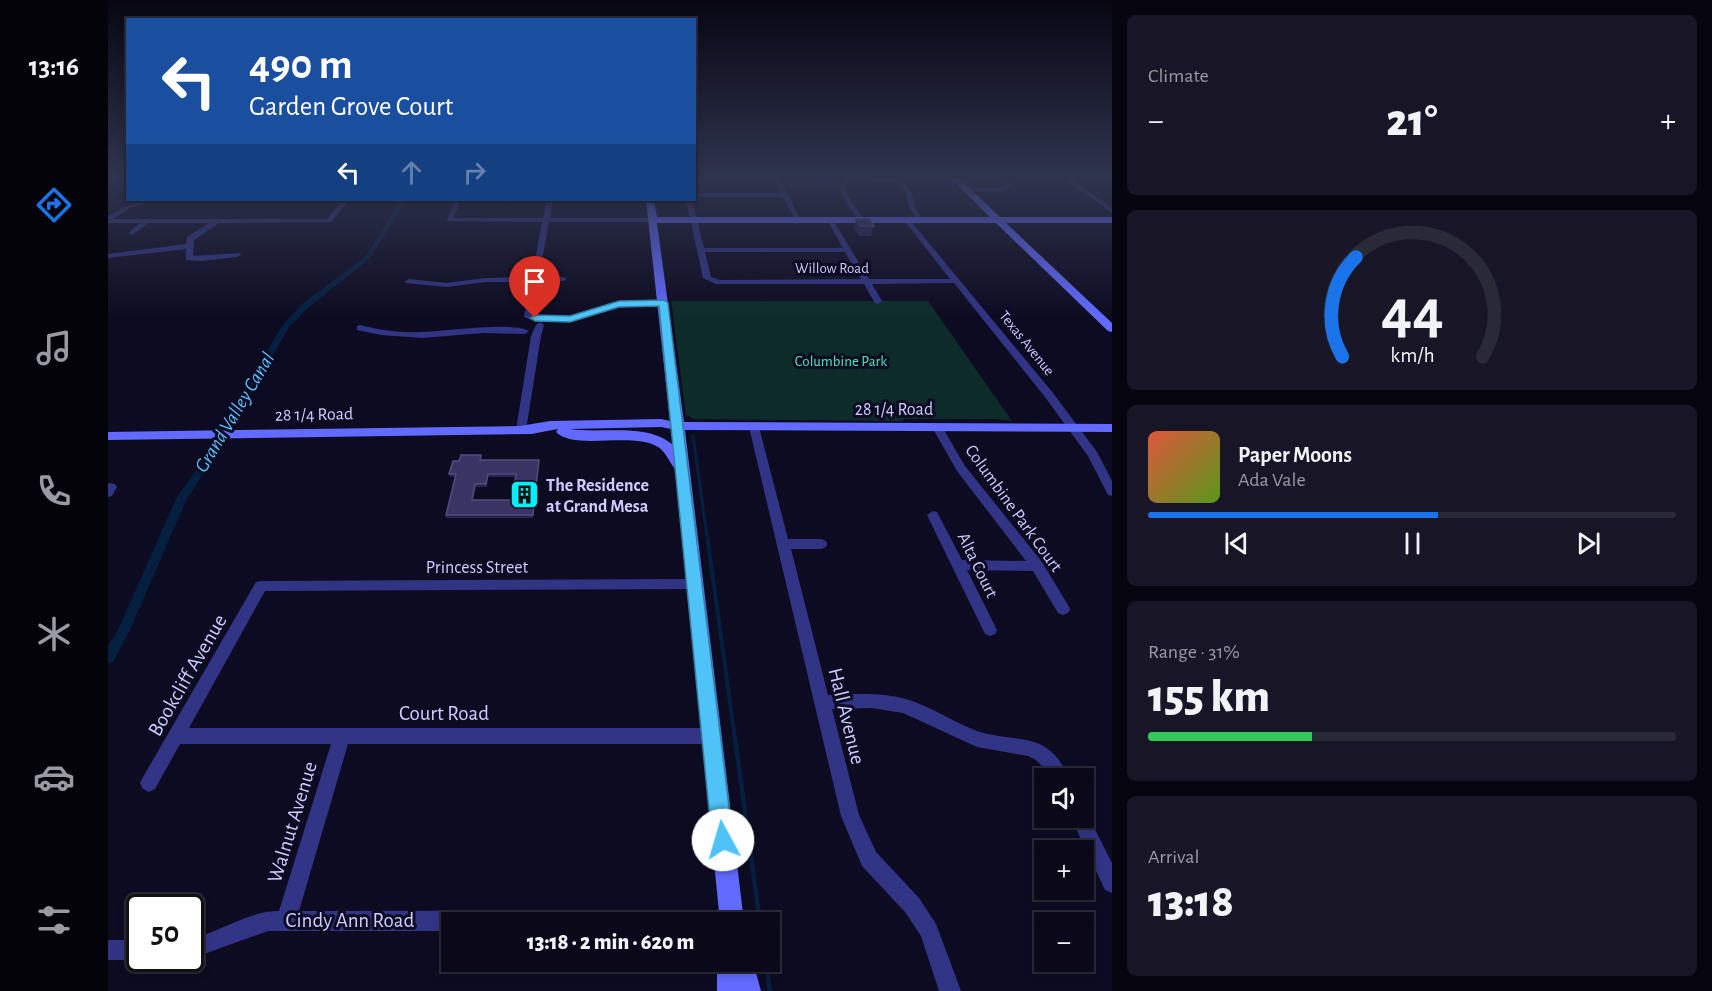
<!DOCTYPE html>
<html lang="en">
<head>
<meta charset="utf-8">
<style>
	:root { --surface:#0a0819; --page:#181626; --text:#f1f3f6; --muted:#999aa2; --line:#2a2938; --accent:#1a73e8 }
	body { margin:0; font-family:"Alegreya Sans",sans-serif; background:var(--page); color:var(--text); height:100vh; display:flex; flex-direction:column; font-size:22px; white-space:nowrap }
	* { box-sizing:border-box; margin:0 }
	p { font-size:20px; color:var(--muted) }
	.icon { flex:none; width:33px; height:33px; fill:none; stroke:currentColor; stroke-width:2; stroke-linecap:round; stroke-linejoin:round }
	.map { position:relative; flex:1; overflow:hidden }
	.details { display:flex; flex-direction:column; gap:15px; padding:15px; background:#06040e; width:600px }
	.details>* { flex:none }
	.guide { position:absolute; left:18px; top:18px; width:570px; height:183px; border-radius:0px; box-shadow:0 3px 9px #0003,0 0 0 2px var(--line); background:#1a4fa0; color:#fff; overflow:hidden }
	.tools { position:absolute; left:926px; top:768px; display:grid; gap:12px }
	.tools a { display:grid; place-items:center; width:60px; height:60px; border-radius:0px; background:var(--surface); box-shadow:0 3px 9px #0003,0 0 0 2px var(--line); font-size:30px }
	.speed { position:absolute; left:18px; top:894px; display:flex; gap:12px; font-size:30px; font-weight:700; text-align:center }
	.speed>* { display:grid; place-content:center; width:78px; height:78px; border-radius:50%; background:var(--surface); box-shadow:0 3px 9px #0003,0 0 0 2px var(--line); line-height:1 }
	.speed .limit { border:3px solid #111; border-radius:9px; background:#fff; color:#111 }
	.pin { position:absolute; display:grid; place-items:center; width:51px; height:51px; color:#fff; margin:-62px -26px; border-radius:50% 50% 50% 0; rotate:-45deg; box-shadow:0 0 6px #0007 }
	.pin .icon { rotate:45deg }
	.me { position:absolute; width:66px; margin:-33px; rotate:354deg; stroke-linejoin:round; filter:drop-shadow(0 0 4px #0008) }
	.turn { display:flex; align-items:center; gap:21px; height:126px; padding:0 24px; font-size:27px }
	.turn .icon { width:78px; height:78px; stroke-width:2.5 }
	.turn b { display:block; font-size:42px; line-height:51px }
	.lanes { display:flex; align-items:center; height:57px; padding:0 24px; background:#0003; justify-content:center; gap:30px; direction:ltr }
	.lanes .off { opacity:.35 }
	.big { font-size:45px; font-weight:800; line-height:1.1 }
	.details .tile { flex:1; display:flex; flex-direction:column; justify-content:center; gap:9px; min-width:0; padding:0 21px; border-radius:9px; background:var(--page) }
	.details .dial { align-items:center; gap:0 }
	.dial svg { height:156px; overflow:visible; fill:none; stroke:var(--line); stroke-width:7; stroke-linecap:round; text-anchor:middle }
	.dial text { fill:var(--text); stroke:none }
	.song { display:flex; align-items:center; gap:18px }
	.cover { width:72px; height:72px; border-radius:9px; background:linear-gradient(135deg,hsl(10 70% 55%),hsl(90 70% 35%)) }
	.played { height:6px; border-radius:3px; background:linear-gradient(90deg,var(--accent) 55%,var(--line) 55%) }
	.keys { display:flex; justify-content:space-around; direction:ltr }
	.heat { display:flex; justify-content:space-between; align-items:center; font-size:33px; direction:ltr }
	.charge { height:9px; border-radius:4px; background:linear-gradient(90deg,#34c759 31%,var(--line) 0) }
	.trip { position:absolute; left:333px; top:912px; width:339px; height:60px; border-radius:0px; background:var(--surface); box-shadow:0 3px 9px #0003,0 0 0 2px var(--line); font-weight:800; line-height:60px; text-align:center }
	main { display:flex; flex:1; min-height:0 }
	.dock { display:flex; flex-direction:column; width:108px; justify-content:space-around; align-items:center; background:#04030a; color:var(--muted) }
	.dock .icon { width:42px; height:42px }
	.dock .current { color:var(--accent) }
	.dock b { font-size:27px; color:var(--text) }
	.map>svg:first-child { display:block }
	.green { fill:#0d2c29 }
	.lines { fill:none; stroke-linecap:round; stroke-linejoin:round }
	.stream-far2 { stroke:#051f41; stroke-width:3 }
	.stream-far1 { stroke:#051f41; stroke-width:4 }
	.stream { stroke:#051f41; stroke-width:4.5 }
	.canal { fill:#051f41; fill-rule:evenodd }
	.street { fill:#313485; fill-rule:evenodd }
	.secondary { fill:#626aff; fill-rule:evenodd }
	.wall { fill:#272251; fill-rule:evenodd }
	.shaded-wall { fill:#151136 }
	.building { fill:#393464; stroke:#504c7c; stroke-width:1.5; fill-rule:evenodd }
	.route { fill:#4fc3f7; stroke:#337fa1; stroke-width:1.5 }
	.labels { text-anchor:middle; stroke-width:6; stroke-linejoin:round; paint-order:stroke }
	.far-street-label { font-size:15px; fill:#cdcbff; stroke:#0d0b21 }
	.far-park-label { font-size:15px; fill:#4ceab7; stroke:#0d0b21 }
	.street-label { font-size:18px; fill:#cdcbff; stroke:#0d0b21 }
	.poi-label { font-size:18px; font-weight:bold; fill:#cdcbff; stroke:#0d0b21; text-anchor:start }
	.water-label { font-size:20px; font-style:italic; fill:#59bfff; stroke:#0d0b21 }
	.near-street-label { font-size:21px; fill:#cdcbff; stroke:#0d0b21 }
</style>
</head>
<body>
<main>
<nav class="dock">
<b>13:16</b>
<svg class="icon current" aria-label="directions" viewBox="0 0 24 24"><path d="M12 3l9 9-9 9-9-9zM9 14v-3h6M13 9l2 2-2 2"/></svg>
<svg class="icon" aria-label="music" viewBox="0 0 24 24"><path d="M9 18V5l10-2v13"/><circle cx="6" cy="18" r="3"/><circle cx="16" cy="16" r="3"/></svg>
<svg class="icon" aria-label="phone" viewBox="0 0 24 24"><path d="M5 4h4l2 5-3 2q2 4 5 5l2-3 5 2v4C11 20 4 13 5 4z"/></svg>
<svg class="icon" aria-label="climate" viewBox="0 0 24 24"><path d="M12 3v18M4 7l16 10M4 17L20 7"/></svg>
<svg class="icon" aria-label="car" viewBox="0 0 24 24"><path d="M5 17H2v-5l4-1 3-4h7l3 4 3 1v5h-3M9 17h6M6 11h13"/><circle cx="7" cy="17" r="2"/><circle cx="17" cy="17" r="2"/></svg>
<svg class="icon" aria-label="filters" viewBox="0 0 24 24"><path d="M4 7h16M4 17h16"/><circle cx="9" cy="7" r="2"/><circle cx="15" cy="17" r="2"/></svg>
</nav>
<div class="map">
<svg width="1004" height="991" viewBox="0 0 1004 991">
	<rect width="100%" height="100%" fill="#0d0b21"/>
	<g class="green">
		<path d="M673,178H736L729,184V188L677,186Z"/>
		<path d="M563,301H820L904,421L887,419H797L793,421L586,419L578,415Z"/>
	</g>
	<g class="lines">
		<path class="stream-far2" d="M585,436L600,543"/>
		<path class="stream-far1" d="M600,542L627,739"/>
		<g class="stream">
			<path d="M627,738L652,922"/>
			<path d="M658,962L662,991"/>
		</g>
		<path class="canal" d="M294,200H299L261,259L200,308L181,327L113,447L78,500L22,630L5,662L0,664V646L11,628L68,499L104,446L174,326L194,304L257,257Z"/>
		<g class="street">
			<path d="M665,178H671L693,220L692,221H688L675,197H586V193H673Z"/>
			<path d="M739,178H746L736,186L740,196L756,220L755,221H751L734,196L730,186Z"/>
			<path d="M752,178H792L804,193L807,208L815,220L810,221L801,208L798,193L790,183Z"/>
			<path d="M890,178H897L904,185L896,191L858,192L855,190L858,188L894,187L897,185Z"/>
			<path d="M955,178H962L1004,208V213Z"/>
			<path d="M40,200H49L22,208L5,219H219L235,200H241L223,222L111,223L86,240L85,256L132,253L133,255L129,257L93,261L78,260V249L0,258V254L78,244L79,237L101,223H41L24,235L20,233L32,223H0V216L18,206Z"/>
			<path d="M347,200H353L345,218H435L439,200H445L442,218H545L548,220L545,222H441L431,277H455L459,279L455,281L431,282L425,316H461L511,301L556,300L560,303L556,306L512,307L462,322L427,321L416,317L423,282H377L339,287L298,283L297,281L301,279L339,283L377,278L424,277L434,222L339,221Z"/>
			<path d="M578,200H584L596,248H735L719,220L722,218L725,220L761,279H842L796,220L801,219L945,393L989,452L1004,481V496L1000,495L980,456L937,397L846,283L764,284L774,301L770,304L767,303L756,284H608L595,278ZM597,252H737L753,279L612,280L603,277Z"/>
			<path d="M432,322L436,325L433,336L418,430L413,433L408,430L423,336L428,325Z"/>
			<path d="M252,325C272,330 291,333 312,332C333,332 407,321 421,331L417,334L375,333L314,338L273,335L249,330V326Z"/>
			<path d="M646,424L651,427L680,539H713L718,541L719,544L718,547L713,549H683L720,695C746,694 773,692 798,699C822,706 845,722 869,731C909,744 940,729 961,778H943L938,770L928,760L920,756L869,747L795,713L764,708L724,709L751,815L768,852L811,898L828,924L853,991H831L813,936L797,912L754,866L733,816L641,427Z"/>
			<path d="M829,424L833,425L857,466L934,562L960,605L962,609L960,613L955,615L950,613L925,571L859,570L889,630L887,634L882,636L877,634L819,515L825,511L829,512L854,560L918,561L849,471L824,427Z"/>
			<path d="M0,483L7,484L9,487L4,496L0,497Z"/>
			<path d="M586,579L591,580L593,584L591,588L586,589L157,591L81,728H603L609,730L611,736L609,742L603,744H240L191,911L623,910L630,913L633,920L632,922H344V931H160L82,959L80,958H82V939C112,932 140,911 171,911L223,744H72L47,789L41,792L35,789L32,783L35,777L148,582L153,581Z"/>
			<path d="M975,810L978,812L1004,863V893L997,890L963,818H975Z"/>
			<path d="M0,940H32V958H36L32,960H0Z"/>
		</g>
		<g class="secondary">
			<path d="M842,178H851L892,217H1004V223H898L1004,323V332L1000,331L888,223H549L576,422L1004,424V432L577,430L636,922H612L567,469C561,462 558,452 550,447C525,431 466,451 448,432L450,429L423,434L0,440V432L412,426L442,421L553,419L562,421L538,200H546L549,217H882ZM553,427L563,429L565,445C539,422 494,434 462,429Z"/>
			<path d="M609,962H645L653,991H609Z"/>
		</g>
	</g>
	<g class="wall">
		<path d="M748,219L766,226L763,236H751L746,229Z"/>
		<path d="M373,455L374,460H431L425,518H338V515L347,477H342L341,474L351,461ZM380,477H408L404,500H365L368,487H379Z"/>
	</g>
	<path class="shaded-wall" d="M431,460V464L425,518V515Z"/>
	<g class="building">
		<path d="M748,219H761L766,226H753Z"/>
		<path d="M353,455H373L372,460H431L425,515H338L348,474H341L345,461H351ZM380,474H408L404,500H364L367,484H378Z"/>
	</g>
	<linearGradient id="sky" x2="0" y2="1"><stop stop-color="#070612"/><stop offset="0.56" stop-color="#2f344e"/><stop offset="1" stop-color="#2f344e" stop-opacity="0"/></linearGradient>
	<rect width="1004" height="317" fill="url(#sky)"/>
	<path class="route" d="M556,300L560,303L625,840L622,848L615,851L607,848L604,840L551,306L511,307L462,322L427,321L422,318L427,315L462,316L511,301Z"/>
	<defs>
		<symbol id="building-square" viewBox="-11 -11 22 22"><rect x="-9" y="-9" width="18" height="18" rx="4" fill="#00f0f6" stroke="#0d0b21"/><path d="M-4-6H4V6H1V3H-1V6H-4ZM-2.5-4.3h1.7v1.8h-1.7ZM.8-4.3h1.7v1.8H.8ZM-2.5-1h1.7V.8h-1.7ZM.8-1h1.7V.8H.8Z" fill="#111"/></symbol>
	</defs>
	<g fill-rule="evenodd">
		<use href="#building-square" x="400" y="478" width="33" height="33"/>
	</g>
	<g class="labels">
		<g class="far-street-label">
			<text x="724" y="273">Willow Road</text>
			<text transform="translate(919 343) rotate(51)" y="5">Texas Avenue</text>
		</g>
		<g class="far-park-label">
			<text x="733" y="366">Columbine Park</text>
		</g>
		<g class="street-label">
			<text x="786" y="415">28 1/4 Road</text>
			<text transform="translate(206 414) rotate(-1)" y="6">28 1/4 Road</text>
			<text transform="translate(906 508) rotate(54)" y="6">Columbine Park Court</text>
			<text transform="translate(870 565) rotate(64)" y="6">Alta Court</text>
			<text x="369" y="573">Princess Street</text>
		</g>
		<g class="poi-label">
			<text x="438" y="491">The Residence<tspan x="438" dy="21">at Grand Mesa</tspan></text>
		</g>
		<g class="water-label">
			<text transform="translate(126 412) rotate(-59)" y="7">Grand Valley Canal</text>
		</g>
		<g class="near-street-label">
			<text transform="translate(79 675) rotate(-60)" y="7">Bookcliff Avenue</text>
			<text x="336" y="720">Court Road</text>
			<text transform="translate(739 716) rotate(76)" y="7">Hall Avenue</text>
			<text transform="translate(184 822) rotate(-73)" y="7">Walnut Avenue</text>
			<text x="242" y="927">Cindy Ann Road</text>
		</g>
	</g>
</svg>
<div class="tools">
<a><svg class="icon" aria-label="sound" viewBox="0 0 24 24"><path d="M4 9h4l5-4v14l-5-4H4zM17 9q2 3 0 6"/></svg></a>
<a>+</a>
<a>−</a>
</div>
<div class="speed"><div class="limit">50</div></div>
<div class="pin" style="left:427px;top:318px;background:#d93025"><svg class="icon" aria-label="arrive" viewBox="0 0 24 24"><path d="M6 21V4h12l-3 4 3 4H6"/></svg></div>
<svg class="me" style="left:615px;top:840px" viewBox="-20 -20 40 40"><circle r="19" fill="#fff"/><path d="M0-13L10 11 0 6-10 11z" fill="#4fc3f7"/></svg>
<div class="trip">13:18 · 2 min · 620 m</div>
<div class="guide">
<div class="turn"><svg class="icon" aria-label="left" viewBox="0 0 24 24"><path d="M17 20v-9H6M10 6l-5 5 5 5"/></svg><div><b>490 m</b>Garden Grove Court</div></div>
<div class="lanes"><svg class="icon" aria-label="left" viewBox="0 0 24 24"><path d="M17 20v-9H6M10 6l-5 5 5 5"/></svg><svg class="icon off" aria-label="ahead" viewBox="0 0 24 24"><path d="M12 20V5M6 11l6-6 6 6"/></svg><svg class="icon off" aria-label="right" viewBox="0 0 24 24"><path d="M7 20v-9h11M14 6l5 5-5 5"/></svg></div>
</div>
</div>
<section class="details">
<div class="tile"><p>Climate</p>
<div class="heat"><a>−</a><b class="big">21°</b><a>+</a></div>
</div>
<div class="tile dial"><svg viewBox="0 0 100 80">
<path d="M14 69A42 42 0 1 1 86 69"/>
<path d="M14 69A42 42 0 0 1 21 18" stroke="#1a73e8"/>
<text x="50" y="56" font-size="32" font-weight="700">44</text>
<text x="50" y="72" font-size="11">km/h</text>
</svg></div>
<div class="tile">
<div class="song"><i class="cover"></i><div><b>Paper Moons</b><p>Ada Vale</p></div></div>
<div class="played"></div>
<div class="keys"><svg class="icon" aria-label="previous" viewBox="0 0 24 24"><path d="M18 5L8 12l10 7zM5 5v14"/></svg><svg class="icon" aria-label="pause" viewBox="0 0 24 24"><path d="M8 5v14M16 5v14"/></svg><svg class="icon" aria-label="next" viewBox="0 0 24 24"><path d="M6 5l10 7-10 7zM19 5v14"/></svg></div>
</div>
<div class="tile"><p>Range · 31%</p><b class="big">155 km</b><div class="charge"></div></div>
<div class="tile"><p>Arrival</p><b class="big">13:18</b></div>
</section>
</main>
</body>
</html>
